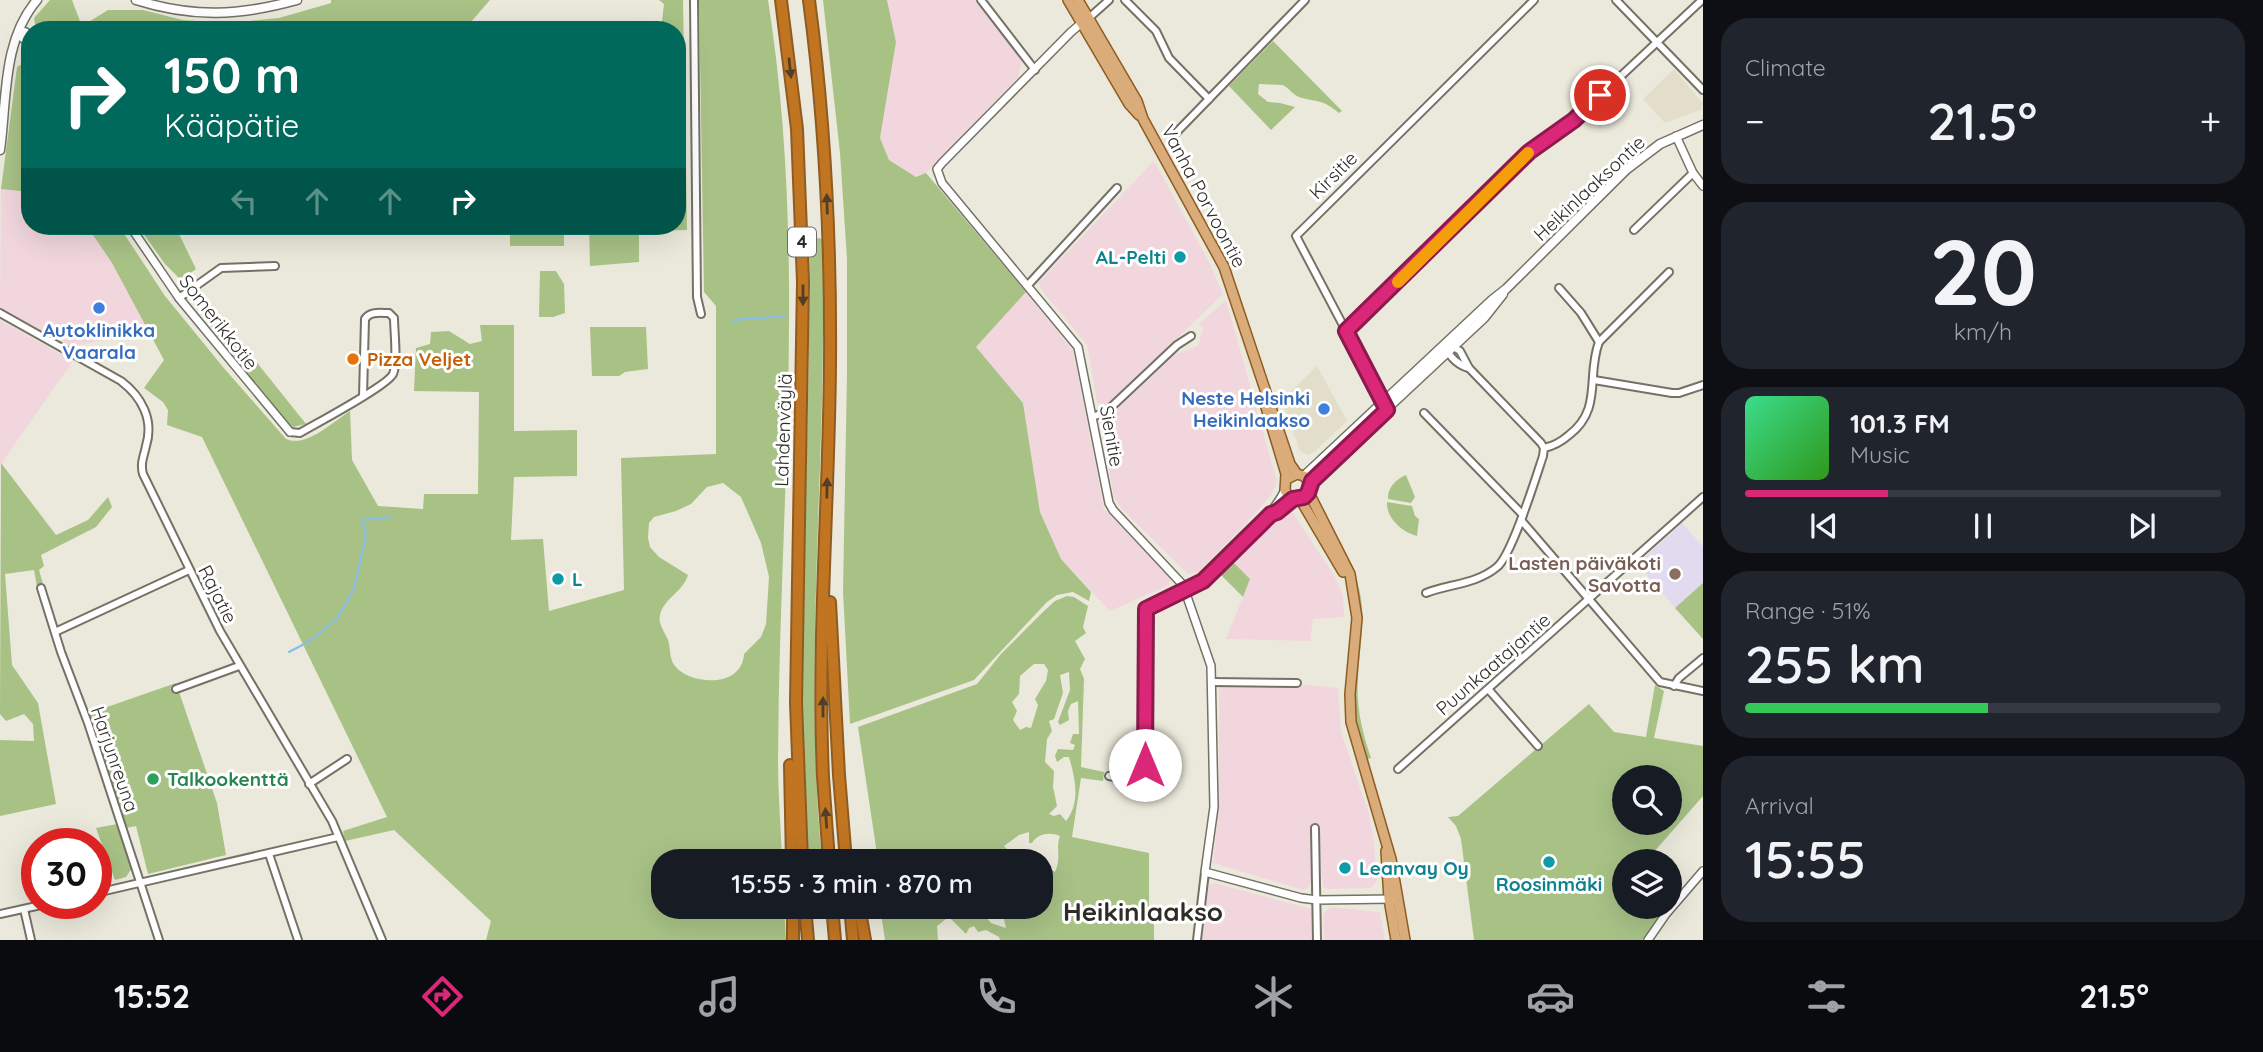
<!DOCTYPE html>
<html lang="en">
<head>
<meta charset="utf-8">
<style>
	:root { --surface:#171b24; --page:#20242c; --text:#f1f3f6; --muted:#9ea1a6; --line:#363941; --accent:#db2777 }
	body { margin:0; font-family:Quicksand,sans-serif; background:var(--page); color:var(--text); height:100vh; display:flex; flex-direction:column; font-size:26px; white-space:nowrap }
	* { box-sizing:border-box; margin:0 }
	p { font-size:23px; color:var(--muted) }
	.icon { flex:none; width:38px; height:38px; fill:none; stroke:currentColor; stroke-width:2; stroke-linecap:round; stroke-linejoin:round }
	.map { position:relative; flex:1; overflow:hidden }
	.side { display:flex; flex-direction:column; gap:18px; padding:18px; background:#0d0f14; width:560px }
	.side>* { flex:none }
	.top-card { position:absolute; left:21px; top:21px; width:665px; height:214px; border-radius:28px; box-shadow:0 7px 28px #0002; background:#00695c; color:#fff; overflow:hidden }
	.fabs { position:absolute; left:1612px; top:765px; display:grid; gap:14px }
	.fabs a { display:grid; place-items:center; width:70px; height:70px; border-radius:50%; background:var(--surface); box-shadow:0 7px 28px #0002; font-size:35px }
	.speed { position:absolute; left:21px; top:828px; display:flex; gap:14px; font-size:35px; font-weight:700; text-align:center }
	.speed>* { display:grid; place-content:center; width:91px; height:91px; border-radius:50%; background:var(--surface); box-shadow:0 7px 28px #0002; line-height:1 }
	.speed .limit { border:10px solid #d22; background:#fff; color:#111 }
	.pin { position:absolute; display:grid; place-items:center; width:60px; height:60px; color:#fff; margin:-30px; border:4px solid #fff; border-radius:50%; box-shadow:0 2px 7px #0007 }
	.me { position:absolute; width:77px; margin:-38px; rotate:0deg; stroke-linejoin:round; filter:drop-shadow(0 0 5px #0008) }
	.turn { display:flex; align-items:center; gap:24px; height:147px; padding:0 28px; font-size:32px }
	.turn .icon { width:91px; height:91px; stroke-width:2.5 }
	.turn b { display:block; font-size:49px; line-height:60px }
	.lanes { display:flex; align-items:center; height:66px; padding:0 28px; background:#0003; justify-content:center; gap:35px; direction:ltr }
	.lanes .off { opacity:.35 }
	.big { font-size:52px; font-weight:600; line-height:1.1 }
	.side .tile { flex:1; display:flex; flex-direction:column; justify-content:center; gap:10px; min-width:0; padding:0 24px; border-radius:28px; background:var(--page) }
	.side .dial { align-items:center; gap:0 }
	.dial b { font-size:91px; line-height:1 }
	.song { display:flex; align-items:center; gap:21px }
	.cover { width:84px; height:84px; border-radius:10px; background:linear-gradient(135deg,hsl(150 70% 55%),hsl(110 70% 35%)) }
	.played { height:7px; border-radius:4px; background:linear-gradient(90deg,var(--accent) 30%,var(--line) 30%) }
	.keys { display:flex; justify-content:space-around; direction:ltr }
	.heat { display:flex; justify-content:space-between; align-items:center; font-size:38px; direction:ltr }
	.charge { height:10px; border-radius:5px; background:linear-gradient(90deg,#34c759 51%,var(--line) 0) }
	.trip { position:absolute; left:651px; top:849px; width:402px; height:70px; border-radius:28px; background:var(--surface); box-shadow:0 7px 28px #0002; font-weight:600; line-height:70px; text-align:center }
	.tab-bar { display:flex; height:112px; justify-content:space-around; align-items:center; background:#090b0e; color:var(--muted) }
	.tab-bar .icon { width:49px; height:49px }
	.tab-bar .on { color:var(--accent) }
	.tab-bar b { font-size:32px; color:var(--text) }
	main { display:flex; flex:1; min-height:0 }
	.map>svg:first-child { display:block }
	.built { fill:#e2deca }
	.industrial { fill:#f1d7dd }
	.education { fill:#e2daef }
	.green { fill:#a8c286; fill-rule:evenodd }
	.lines { fill:none; stroke-linecap:round; stroke-linejoin:round }
	.stream { stroke:#85bdf0; stroke-width:2 }
	.minor-casing { stroke:#747266; stroke-width:10 }
	.tertiary-casing { stroke:#747266; stroke-width:10 }
	.secondary-casing { stroke:#747266; stroke-width:11 }
	.primary-casing { stroke:#8e5c23; stroke-width:12 }
	.motorway-casing { stroke:#8e5c23; stroke-width:14 }
	.minor { stroke:#fff; stroke-width:6 }
	.tertiary { stroke:#fff; stroke-width:7 }
	.secondary { stroke:#fff; stroke-width:8 }
	.primary { stroke:#daac7a; stroke-width:9 }
	.motorway { stroke:#c17521; stroke-width:10 }
	.oneway { fill:#533f26 }
	.route-casing { stroke:#8e194d; stroke-width:18 }
	.route { stroke:#db2777; stroke-width:12 }
	.slow { stroke:#f59e0b; stroke-width:12 }
	.culture-dot { fill:#0f9aa8; stroke:#fff; stroke-width:2.5 }
	.shop-dot { fill:#3f7fe0; stroke:#fff; stroke-width:2.5 }
	.food-dot { fill:#e8710a; stroke:#fff; stroke-width:2.5 }
	.education-dot { fill:#8d6e63; stroke:#fff; stroke-width:2.5 }
	.leisure-dot { fill:#2e9e5b; stroke:#fff; stroke-width:2.5 }
	.labels { text-anchor:middle; stroke-width:6; stroke-linejoin:round; paint-order:stroke }
	.shield { fill:#fff; stroke:#6d6c68; stroke-width:2 }
	.shield-label { font-size:18px; font-weight:bold; fill:#2e2d28 }
	.street-label { font-size:19px; fill:#2e2d28; stroke:#fff }
	.culture-label { font-size:19px; font-weight:bold; fill:#0d838f; stroke:#fff; text-anchor:start }
	.shop-label { font-size:19px; font-weight:bold; fill:#366cbe; stroke:#fff }
	.food-label { font-size:19px; font-weight:bold; fill:#c56008; stroke:#fff; text-anchor:start }
	.education-label { font-size:19px; font-weight:bold; fill:#785e54; stroke:#fff; text-anchor:end }
	.leisure-label { font-size:19px; font-weight:bold; fill:#27864d; stroke:#fff; text-anchor:start }
	.district-label { font-size:26px; font-weight:bold; fill:#2e2d28; stroke:#fff }
</style>
</head>
<body>
<main>
<div class="map">
<svg width="1703" height="940" viewBox="0 0 1703 940">
	<rect width="100%" height="100%" fill="#ebe9db"/>
	<g class="built">
		<path d="M1674,69L1703,104L1700,110L1665,123L1643,99Z"/>
		<path d="M1317,366L1347,421L1314,452L1309,455L1300,451L1282,400Z"/>
	</g>
	<g class="industrial">
		<path d="M887,0H976L1022,59L1018,78L926,173L916,177L889,160L880,138L896,42Z"/>
		<path d="M1154,161L1207,258L1223,294L1110,403L1101,405L1097,402L1087,345L1041,289L1039,282Z"/>
		<path d="M1,189L30,192V226H87L112,263L149,330L72,347L0,308Z"/>
		<path d="M1026,292L1073,351L1104,509L1171,579L1169,585L1110,611L1061,559L1040,512L1023,403L976,347Z"/>
		<path d="M1226,300L1277,482L1271,495L1243,527L1198,572L1188,574L1121,508L1114,497L1102,429L1108,418L1174,355L1198,346L1203,329L1199,324Z"/>
		<path d="M0,320L73,361L0,465Z"/>
		<path d="M1286,512L1293,513L1335,577L1343,596L1344,617L1313,619L1310,641L1226,639L1250,579L1232,561L1266,528Z"/>
		<path d="M1308,685L1338,688L1341,732L1369,814L1374,842L1377,881L1371,888L1329,889L1323,887L1319,833L1311,826L1312,880L1308,888L1303,890L1213,863L1219,806V687L1285,688Z"/>
		<path d="M1214,883L1311,909L1313,940H1202L1209,885Z"/>
		<path d="M1330,907L1380,912L1385,940H1324L1323,915Z"/>
	</g>
	<path class="education" d="M1682,523L1703,547V583L1675,608L1638,564Z"/>
	<g class="green">
		<path d="M50,0H72L81,24L87,23L108,10H143L183,20L227,23L279,18L331,3V0H490L464,30H36L34,18Z"/>
		<path d="M659,0H683L687,230L639,231V262L590,266L589,226H677V30H661L664,4Z"/>
		<path d="M699,0H768C808,252 779,507 778,761C778,794 781,828 782,861H663V906L784,907L786,940H486L491,921L394,830L345,841L343,831L387,817L202,437L167,425L168,410L163,402L144,388L164,360L112,263L87,226H119L165,296L223,367L286,439C306,448 333,422 350,411L352,460L378,506L423,509L424,494H478L479,392L414,391L416,348L430,344L431,332L449,331L470,344L482,341L480,325H514V431L577,430V476L514,477L511,540L543,539L549,611L624,590L621,458L716,454V306L704,292ZM723,483L741,497L761,543L769,577L766,624L761,637L744,654C742,689 690,685 675,666C669,659 671,649 668,640C664,631 658,624 660,615C664,598 683,592 688,575L659,557L650,547L648,538L649,523L654,517L676,511L691,504L707,487Z"/>
		<path d="M823,0H887L896,42L880,138L889,160L916,177L926,173L1026,292L976,347L1023,403L1040,512L1061,559L1091,592L1089,601L1073,592L1057,595L1047,602L974,680L850,724L843,592L847,374V259L840,153Z"/>
		<path d="M1273,41L1342,111L1339,113C1321,99 1322,103 1302,98C1293,96 1290,88 1282,85L1259,84L1258,94L1268,102L1280,103L1295,107L1271,130L1229,86Z"/>
		<path d="M29,60L30,62V192L1,189L17,67Z"/>
		<path d="M138,226H177L178,232L196,269L181,280L165,264Z"/>
		<rect x="510" y="226" width="54" height="20"/>
		<path d="M809,236L822,239C829,446 802,654 822,861H808C794,653 812,444 809,236Z"/>
		<path d="M540,271H556L564,284L565,313L553,317H539Z"/>
		<path d="M197,288L306,424L293,427L284,420L188,296Z"/>
		<path d="M590,327H646L648,369L625,372L619,376H592Z"/>
		<path d="M1,463L56,535L88,520L108,497L112,507L96,527L41,555L44,566L39,570L43,584L37,587L34,570L5,574L12,665L38,703L56,804L0,816V740L34,741L33,724L24,714L6,721L0,714Z"/>
		<path d="M1406,475L1415,497L1411,503L1388,499C1387,488 1396,479 1406,475Z"/>
		<path d="M1387,502L1412,506L1415,516L1419,519L1417,536C1402,532 1386,518 1387,502Z"/>
		<path d="M1319,506C1334,534 1354,562 1360,593C1366,622 1359,650 1358,679C1356,706 1362,732 1371,758L1367,759C1361,742 1355,725 1354,707C1353,675 1363,642 1360,611C1357,573 1335,540 1319,506Z"/>
		<path d="M1232,561L1250,579L1243,597L1219,573Z"/>
		<path d="M1703,583V639L1675,608Z"/>
		<path d="M1067,596L1074,597L1088,606L1083,627L1086,633L1075,641L1085,659L1080,669L1084,679L1081,767L1104,772L1103,781L1081,778L1072,837L1149,853V917L1154,918V940H1000L999,937L986,930L978,932L974,926L969,928L966,934L950,918L946,919L937,926L938,940H885L880,907H988L986,917L991,923L1006,928L1001,907L1041,906V861H1020L1022,856L1042,855L1047,859V866L1055,872C1062,857 1055,849 1060,836C1050,832 1038,833 1032,843H1029V832L1019,835L1004,846L1011,853L1012,861H878L858,727L977,684L1001,654L1045,610L1055,601ZM1034,664H1044L1048,670L1046,681L1035,699L1038,705L1031,728L1026,727L1020,730L1013,720L1017,711L1012,702L1019,694L1020,676ZM1069,672L1070,690L1058,722L1060,725L1069,720L1068,711L1071,704L1078,701L1079,734H1073L1070,743L1075,745L1073,750L1058,749L1055,756L1057,762L1064,757H1069C1075,777 1081,803 1066,821L1060,814L1054,816L1049,814L1057,806L1053,787L1054,771L1045,762L1047,739L1052,731L1049,721L1054,719L1063,693L1060,675Z"/>
		<path d="M176,683L217,803L226,855L148,874L136,826L126,828L87,714Z"/>
		<path d="M1655,685L1664,691L1654,738L1703,746V796L1646,861H1624V906L1666,907L1646,936L1642,940H1474L1461,839L1456,826L1448,817L1458,816L1589,704L1614,732L1646,737ZM1624,777H1670V822H1624Z"/>
		<path d="M117,824L132,868L126,877L115,880L96,828Z"/>
	</g>
	<g class="lines">
		<g class="stream">
			<path d="M733,320L785,316"/>
			<path d="M289,652L308,642L336,620L353,591L366,537L362,520L391,517"/>
		</g>
		<defs>
			<g id="minor">
				<path d="M694,0L697,297L701,314"/>
				<path d="M981,0L1035,70"/>
				<path d="M1125,0L1156,31L1169,58L1209,99"/>
				<path d="M1616,0L1703,90"/>
				<path d="M1090,17L1109,0"/>
				<path d="M1172,137L1305,0"/>
				<path d="M1634,230L1693,173"/>
				<path d="M1028,285L1117,188"/>
				<path d="M1559,288L1581,313L1599,342"/>
				<path d="M179,298L221,268L275,266"/>
				<path d="M0,313L121,381C142,397 154,420 146,446C144,456 140,463 143,474L220,631L332,821L382,940"/>
				<path d="M1346,331L1529,152L1574,120L1702,0"/>
				<path d="M1447,349C1450,358 1460,366 1469,368"/>
				<path d="M1594,380L1672,393H1679L1703,385"/>
				<path d="M1385,405L1296,236L1534,0"/>
				<path d="M1424,413L1523,515"/>
				<path d="M1092,417L1106,412L1177,345L1191,336"/>
				<path d="M290,432L300,433C317,423 387,386 393,374C398,363 394,331 394,318L389,313C380,313 370,311 365,319L363,396"/>
				<path d="M1544,448C1554,446 1561,442 1569,435C1603,409 1586,376 1599,342L1669,272"/>
				<path d="M1521,520L1660,682L1703,691"/>
				<path d="M41,588L61,652L88,723L159,940"/>
				<path d="M1426,593C1449,584 1477,584 1497,567C1512,555 1536,477 1543,456L1544,448L1541,443L1469,368L1460,351L1450,345"/>
				<path d="M55,632L189,570"/>
				<path d="M1212,682L1297,683"/>
				<path d="M1674,686L1679,678L1703,658"/>
				<path d="M176,689L239,666"/>
				<path d="M1489,690L1538,746"/>
				<path d="M1398,769L1703,497"/>
				<path d="M1109,776L1145,783V613L1150,606L1186,591"/>
				<path d="M309,784L347,759"/>
				<path d="M1315,828L1317,940"/>
				<path d="M269,854L298,940"/>
				<path d="M96,893L338,837"/>
				<path d="M24,909L31,940"/>
				<path d="M0,914L50,903"/>
				<path d="M1197,940L1205,872"/>
			</g>
			<g id="tertiary">
				<path d="M1084,21L1071,32L942,163L937,169L942,183L1078,347L1109,503L1113,510L1183,585L1211,666L1214,807L1205,872L1301,898L1317,900L1394,899"/>
				<path d="M19,30L21,37L30,44"/>
				<path d="M19,30L26,32L30,39"/>
				<path d="M1676,136L1693,173L1703,186"/>
				<path d="M130,226L179,298L290,432"/>
				<path d="M1271,514L1277,512L1293,499"/>
				<path d="M1186,591C1217,577 1270,519 1285,490"/>
				<path d="M1648,940L1666,914L1703,871"/>
			</g>
			<g id="secondary">
				<path d="M136,0C193,18 239,16 297,0"/>
				<path d="M0,150C7,100 2,41 37,0"/>
				<path d="M1304,476L1492,300L1506,289L1627,169L1660,144L1703,125"/>
				<path d="M1310,484L1348,445L1484,318L1503,294"/>
			</g>
			<g id="primary">
				<path d="M1068,0L1129,104L1139,115"/>
				<path d="M1078,0L1137,101L1143,119L1224,267L1290,464L1297,474"/>
				<path d="M1265,404L1286,474L1285,490L1287,494L1293,499H1300L1309,493L1310,484L1304,476L1297,474L1287,479"/>
				<path d="M1309,493L1350,574L1357,618L1350,694L1351,722L1391,859L1405,940"/>
				<path d="M1300,499L1343,572"/>
				<path d="M1386,851L1389,899L1396,940"/>
			</g>
			<g id="motorway">
				<path d="M781,0L797,129L803,282L796,703L802,861"/>
				<path d="M809,0C825,121 831,242 830,364C829,501 817,639 823,777C825,805 827,833 829,861"/>
				<path d="M830,602L839,775L846,861"/>
				<path d="M790,765L792,861"/>
				<path d="M793,906V940"/>
				<path d="M805,906L808,940"/>
				<path d="M832,906L835,940"/>
				<path d="M850,906L853,940"/>
				<path d="M859,906L865,940"/>
			</g>
		</defs>
		<use href="#minor" class="minor-casing"/>
		<use href="#tertiary" class="tertiary-casing"/>
		<use href="#secondary" class="secondary-casing"/>
		<use href="#primary" class="primary-casing"/>
		<use href="#motorway" class="motorway-casing"/>
		<use href="#minor" class="minor"/>
		<use href="#tertiary" class="tertiary"/>
		<use href="#secondary" class="secondary"/>
		<use href="#primary" class="primary"/>
		<use href="#motorway" class="motorway"/>
	</g>
	<defs><path id="oneway-solid" d="M-6-.8H1V-3.2L6.5 0L1 3.2V.8H-6Z" transform="scale(1.75)"/></defs>
	<g class="oneway">
		<use href="#oneway-solid" transform="translate(790 68) rotate(84)"/>
		<use href="#oneway-solid" transform="translate(827 204) rotate(-92)"/>
		<use href="#oneway-solid" transform="translate(803 295) rotate(90)"/>
		<use href="#oneway-solid" transform="translate(827 488) rotate(-89)"/>
		<use href="#oneway-solid" transform="translate(823 707) rotate(-90)"/>
		<use href="#oneway-solid" transform="translate(826 818) rotate(-94)"/>
	</g>
	<g class="lines">
		<defs>
			<path id="route" d="M1145,765L1146,609L1203,581L1271,514L1277,512L1293,499L1304,497L1308,493L1312,481L1387,410L1346,331L1529,152L1574,120L1600,95"/>
		</defs>
		<use href="#route" class="route-casing"/>
		<use href="#route" class="route"/>
		<path class="slow" d="M1398,282L1528,153"/>
	</g>
	<g class="culture-dot">
		<circle cx="1180" cy="257" r="7"/>
		<circle cx="558" cy="579" r="7"/>
		<circle cx="1549" cy="862" r="7"/>
		<circle cx="1345" cy="868" r="7"/>
	</g>
	<g class="shop-dot">
		<circle cx="99" cy="308" r="7"/>
		<circle cx="1324" cy="409" r="7"/>
	</g>
	<circle class="food-dot" cx="353" cy="359" r="7"/>
	<circle class="education-dot" cx="1675" cy="574" r="7"/>
	<circle class="leisure-dot" cx="153" cy="779" r="7"/>
	<g class="labels">
		<rect class="shield" x="788" y="227.5" width="28" height="29" rx="5"/>
		<g class="shield-label">
			<text x="802" y="248">4</text>
		</g>
		<g class="street-label">
			<text transform="translate(1333 175) rotate(-45)" y="7">Kirsitie</text>
			<text transform="translate(1589 188) rotate(-43)" y="7">Heikinlaaksontie</text>
			<text transform="translate(1204 196) rotate(62)" y="7">Vanha Porvoontie</text>
			<text transform="translate(219 322) rotate(52)" y="7">Somerikkotie</text>
			<text transform="translate(783 430) rotate(-88)" y="7">Lahdenväylä</text>
			<text transform="translate(1112 436) rotate(80)" y="7">Sienitie</text>
			<text transform="translate(218 594) rotate(63)" y="7">Rajatie</text>
			<text transform="translate(1493 664) rotate(-41)" y="7">Puunkaatajantie</text>
			<text transform="translate(115 759) rotate(71)" y="7">Harjunreuna</text>
		</g>
		<g class="culture-label">
			<text x="1166" y="264" text-anchor="end">AL-Pelti</text>
			<text x="572" y="586">L</text>
			<text x="1359" y="875">Leanvay Oy</text>
			<text x="1549" y="891" text-anchor="middle">Roosinmäki</text>
		</g>
		<g class="shop-label">
			<text x="99" y="337">Autoklinikka<tspan x="99" dy="22">Vaarala</tspan></text>
			<text x="1310" y="405" text-anchor="end">Neste Helsinki<tspan x="1310" dy="22">Heikinlaakso</tspan></text>
		</g>
		<g class="food-label">
			<text x="367" y="366">Pizza Veljet</text>
		</g>
		<g class="education-label">
			<text x="1661" y="570">Lasten päiväkoti<tspan x="1661" dy="22">Savotta</tspan></text>
		</g>
		<g class="leisure-label">
			<text x="167" y="786">Talkookenttä</text>
		</g>
		<g class="district-label">
			<text x="1143" y="921">Heikinlaakso</text>
		</g>
	</g>
</svg>
<div class="fabs">
<a><svg class="icon" aria-label="search" viewBox="0 0 24 24"><circle cx="10" cy="10" r="6"/><path d="M15 15l6 6"/></svg></a>
<a><svg class="icon" aria-label="layers" viewBox="0 0 24 24"><path d="M12 4l9 5-9 5-9-5zM3 14l9 5 9-5"/></svg></a>
</div>
<div class="speed"><div class="limit">30</div></div>
<div class="pin" style="left:1600px;top:95px;background:#d93025"><svg class="icon" aria-label="arrive" viewBox="0 0 24 24"><path d="M6 21V4h12l-3 4 3 4H6"/></svg></div>
<svg class="me" style="left:1145px;top:765px" viewBox="-20 -20 40 40"><circle r="19" fill="#fff"/><path d="M0-13L10 11 0 6-10 11z" fill="#db2777"/></svg>
<div class="trip">15:55 · 3 min · 870 m</div>
<div class="top-card">
<div class="turn"><svg class="icon" aria-label="right" viewBox="0 0 24 24"><path d="M7 20v-9h11M14 6l5 5-5 5"/></svg><div><b>150 m</b>Kääpätie</div></div>
<div class="lanes"><svg class="icon off" aria-label="left" viewBox="0 0 24 24"><path d="M17 20v-9H6M10 6l-5 5 5 5"/></svg><svg class="icon off" aria-label="ahead" viewBox="0 0 24 24"><path d="M12 20V5M6 11l6-6 6 6"/></svg><svg class="icon off" aria-label="ahead" viewBox="0 0 24 24"><path d="M12 20V5M6 11l6-6 6 6"/></svg><svg class="icon" aria-label="right" viewBox="0 0 24 24"><path d="M7 20v-9h11M14 6l5 5-5 5"/></svg></div>
</div>
</div>
<section class="side">
<div class="tile"><p>Climate</p>
<div class="heat"><a>−</a><b class="big">21.5°</b><a>+</a></div>
</div>
<div class="tile dial"><b>20</b><p>km/h</p></div>
<div class="tile">
<div class="song"><i class="cover"></i><div><b>101.3 FM</b><p>Music</p></div></div>
<div class="played"></div>
<div class="keys"><svg class="icon" aria-label="previous" viewBox="0 0 24 24"><path d="M18 5L8 12l10 7zM5 5v14"/></svg><svg class="icon" aria-label="pause" viewBox="0 0 24 24"><path d="M8 5v14M16 5v14"/></svg><svg class="icon" aria-label="next" viewBox="0 0 24 24"><path d="M6 5l10 7-10 7zM19 5v14"/></svg></div>
</div>
<div class="tile"><p>Range · 51%</p><b class="big">255 km</b><div class="charge"></div></div>
<div class="tile"><p>Arrival</p><b class="big">15:55</b></div>
</section>
</main>
<nav class="tab-bar">
<b>15:52</b>
<svg class="icon on" aria-label="directions" viewBox="0 0 24 24"><path d="M12 3l9 9-9 9-9-9zM9 14v-3h6M13 9l2 2-2 2"/></svg>
<svg class="icon" aria-label="music" viewBox="0 0 24 24"><path d="M9 18V5l10-2v13"/><circle cx="6" cy="18" r="3"/><circle cx="16" cy="16" r="3"/></svg>
<svg class="icon" aria-label="phone" viewBox="0 0 24 24"><path d="M5 4h4l2 5-3 2q2 4 5 5l2-3 5 2v4C11 20 4 13 5 4z"/></svg>
<svg class="icon" aria-label="climate" viewBox="0 0 24 24"><path d="M12 3v18M4 7l16 10M4 17L20 7"/></svg>
<svg class="icon" aria-label="car" viewBox="0 0 24 24"><path d="M5 17H2v-5l4-1 3-4h7l3 4 3 1v5h-3M9 17h6M6 11h13"/><circle cx="7" cy="17" r="2"/><circle cx="17" cy="17" r="2"/></svg>
<svg class="icon" aria-label="filters" viewBox="0 0 24 24"><path d="M4 7h16M4 17h16"/><circle cx="9" cy="7" r="2"/><circle cx="15" cy="17" r="2"/></svg>
<b>21.5°</b>
</nav>
</body>
</html>
